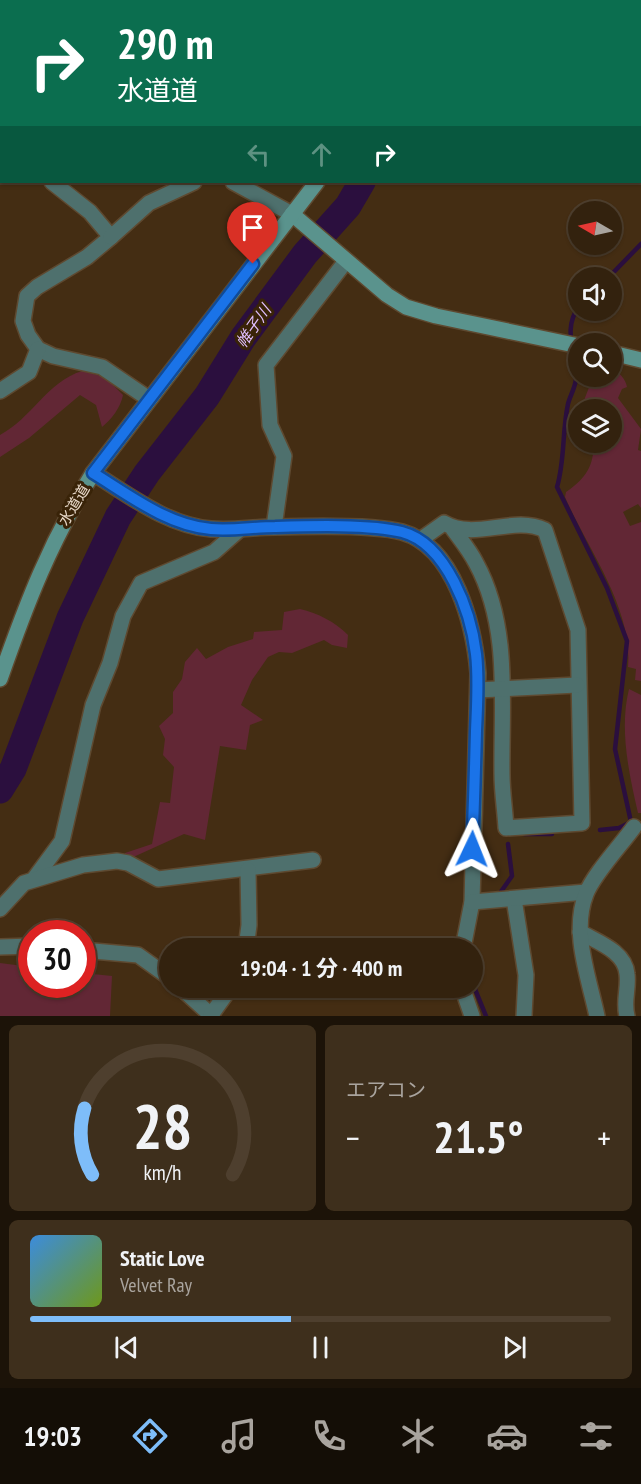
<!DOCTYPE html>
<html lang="ja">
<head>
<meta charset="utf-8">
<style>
	:root { --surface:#33220e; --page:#3e2f1c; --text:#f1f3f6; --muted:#a9a49e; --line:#4e3f2e; --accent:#7ebdf9 }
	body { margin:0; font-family:"PT Sans Narrow","Noto Sans JP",sans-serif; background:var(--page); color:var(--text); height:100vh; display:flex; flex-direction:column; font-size:22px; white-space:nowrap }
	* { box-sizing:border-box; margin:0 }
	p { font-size:20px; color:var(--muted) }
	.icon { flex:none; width:33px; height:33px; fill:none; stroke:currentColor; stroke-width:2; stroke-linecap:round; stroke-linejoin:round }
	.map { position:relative; height:1016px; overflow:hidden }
	.side { display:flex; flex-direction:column; gap:9px; padding:9px; background:#1c1308; flex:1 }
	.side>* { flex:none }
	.guide { position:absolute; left:0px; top:0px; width:642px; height:183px; box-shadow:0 2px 4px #0004,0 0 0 2px var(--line); background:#0b6e4f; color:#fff; overflow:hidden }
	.needle { width:39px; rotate:279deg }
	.fabs { position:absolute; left:568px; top:201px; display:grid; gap:12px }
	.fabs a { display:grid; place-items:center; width:54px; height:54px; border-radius:50%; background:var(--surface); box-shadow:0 2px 4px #0004,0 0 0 2px var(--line); font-size:30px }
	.speed { position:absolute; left:18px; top:920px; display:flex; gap:12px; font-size:30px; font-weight:700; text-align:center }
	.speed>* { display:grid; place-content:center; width:78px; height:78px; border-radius:50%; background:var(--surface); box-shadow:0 2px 4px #0004,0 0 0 2px var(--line); line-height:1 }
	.speed .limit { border:9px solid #d22; background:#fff; color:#111 }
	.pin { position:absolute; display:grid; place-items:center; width:51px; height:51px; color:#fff; margin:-62px -26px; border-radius:50% 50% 50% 0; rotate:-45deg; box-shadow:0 0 6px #0007 }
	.pin .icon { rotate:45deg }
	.me { position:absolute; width:66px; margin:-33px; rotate:2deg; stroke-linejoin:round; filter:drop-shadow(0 0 4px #0008) }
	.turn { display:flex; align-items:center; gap:21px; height:126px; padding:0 18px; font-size:27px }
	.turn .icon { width:78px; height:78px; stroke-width:2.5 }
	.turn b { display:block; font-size:42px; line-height:51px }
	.lanes { display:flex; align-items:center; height:57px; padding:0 18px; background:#0003; justify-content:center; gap:30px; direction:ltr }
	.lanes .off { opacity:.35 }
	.big { font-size:45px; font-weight:700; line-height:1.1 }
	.side .widget { flex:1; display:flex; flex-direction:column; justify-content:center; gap:9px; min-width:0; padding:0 21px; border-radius:9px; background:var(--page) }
	.side .dial { align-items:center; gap:0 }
	.dial svg { height:156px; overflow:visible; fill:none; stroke:var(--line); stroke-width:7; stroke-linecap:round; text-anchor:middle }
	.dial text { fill:var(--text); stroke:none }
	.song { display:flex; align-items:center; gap:18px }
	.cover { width:72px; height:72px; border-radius:9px; background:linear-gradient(135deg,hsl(210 70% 55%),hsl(80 70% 35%)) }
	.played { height:6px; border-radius:3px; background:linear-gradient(90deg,var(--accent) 45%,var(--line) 45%) }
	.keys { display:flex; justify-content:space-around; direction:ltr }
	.heat { display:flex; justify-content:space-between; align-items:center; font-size:33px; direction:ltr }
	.side .tiles { flex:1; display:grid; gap:9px; grid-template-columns:1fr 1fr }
	.widget:last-child { grid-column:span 2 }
	.trip { position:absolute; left:159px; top:938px; width:324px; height:60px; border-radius:30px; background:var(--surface); box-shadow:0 2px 4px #0004,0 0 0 2px var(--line); font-weight:700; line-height:60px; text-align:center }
	.menu { display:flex; height:96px; justify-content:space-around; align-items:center; background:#140e06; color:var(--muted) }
	.menu .icon { width:42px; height:42px }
	.menu .current { color:var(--accent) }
	.menu b { font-size:27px; color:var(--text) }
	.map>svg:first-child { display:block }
	.green { fill:#622735 }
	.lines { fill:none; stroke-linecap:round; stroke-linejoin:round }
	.stream { stroke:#2b0f3e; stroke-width:4.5 }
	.river { stroke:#2b0f3e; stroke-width:27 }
	.street-casing { stroke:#5e4930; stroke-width:18 }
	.secondary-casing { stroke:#5e4930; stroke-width:18 }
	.highway-casing { stroke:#5e4930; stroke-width:21 }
	.street { stroke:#4e706d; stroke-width:15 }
	.secondary { stroke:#5a938d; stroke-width:15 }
	.highway { stroke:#69c5bc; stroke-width:18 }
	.route-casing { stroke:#114b97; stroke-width:15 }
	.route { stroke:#1a73e8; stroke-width:10 }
	.labels { text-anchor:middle; stroke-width:6; stroke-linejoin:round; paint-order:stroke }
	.street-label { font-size:15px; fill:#e8d9ca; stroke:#392308 }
	.water-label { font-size:16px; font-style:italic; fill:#dfbefe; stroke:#392308 }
</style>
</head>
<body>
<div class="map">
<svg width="641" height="1016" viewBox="0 0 641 1016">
	<rect width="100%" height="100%" fill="#442d13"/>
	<g class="green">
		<path d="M612,369C619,371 626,380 627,387L622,389L618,398L641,429L638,450L641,451V508L638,504L623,512L630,526L641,522V681L635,680L636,669L628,667C633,608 588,550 565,497L566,492C584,480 595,466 593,443L612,442V410L586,409L583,403L593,377L612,376Z"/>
		<path d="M82,371L105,377L123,395C121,407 111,420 102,427L96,405L80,395L29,438L0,457V435C32,418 47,382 82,371Z"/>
		<path d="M300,609C318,613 335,622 348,635L347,648L332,645L324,640L292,653L279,652L268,657L252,680L241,705L263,720L250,725L246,750L220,746L205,840L184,834L129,859H125V853L152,844L160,802L170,803L174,767L163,755L165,739L159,726L173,713V692L182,679L185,662L197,648L206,659L228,647L253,639L254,632L282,630L284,612Z"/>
		<path d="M629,689L641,695V813H638C629,774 619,729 629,689Z"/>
		<path d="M0,963L31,967L32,984H82L83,973L112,976L110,1016H0Z"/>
	</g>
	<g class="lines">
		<g class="stream">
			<path d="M599,0V2"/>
			<path d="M640,149L641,150"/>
			<path d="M608,278L641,244"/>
			<path d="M579,306C562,330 576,351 576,378C576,386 570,396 568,404C562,432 565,460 557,487L607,588L627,641L615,749L631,822L619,828L600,830"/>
			<path d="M524,834H552"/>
			<path d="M500,893L512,876L508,844"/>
			<path d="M475,970V989L486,1016"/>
		</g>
		<g class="river">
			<path d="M555,2L557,0"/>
			<path d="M0,790L13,769L70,618L118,517L147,473L207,396L243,338L305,254L348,206L362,182"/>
		</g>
		<defs>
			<g id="street">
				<path d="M268,2L269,0"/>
				<path d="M376,2L378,0"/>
				<path d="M518,2L520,0"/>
				<path d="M0,139L2,140"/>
				<path d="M52,182L90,212L111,237L87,257L37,287L27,296L23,321L28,335L38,349L53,356L102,367L149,399"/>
				<path d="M233,182L292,214"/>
				<path d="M111,237L149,203L194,182"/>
				<path d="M0,391L29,372L38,349"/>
				<path d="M93,473C129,495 168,526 211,529C233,531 254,527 275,527C307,526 373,524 402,532C455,547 474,626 478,673L472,902L463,948"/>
				<path d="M274,527L284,456L270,425L266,365L346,261"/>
				<path d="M420,540L444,523C475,541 513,515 545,530L578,630L582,823L506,828C505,810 502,792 502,774C501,704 511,627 476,563C470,551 461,540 453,529"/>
				<path d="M478,690L577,685"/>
				<path d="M34,879L62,841L93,705L110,663L123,616L141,583L214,552L240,529"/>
				<path d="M514,899L526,975L524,1016"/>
				<path d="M472,902L586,892"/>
				<path d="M0,909L24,883L83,865L117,861L128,863L158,879L313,860"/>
				<path d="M580,932C597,942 625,951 627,974C629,989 623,1001 627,1016"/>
				<path d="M0,947L32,946"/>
				<path d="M246,948L249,925L248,870"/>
				<path d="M82,950L138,955L170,978"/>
				<path d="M180,987L212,1016"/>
				<path d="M462,987L472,1016"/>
				<path d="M211,1015L231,987"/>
				<path d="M597,1016C589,978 571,932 586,894C593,875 621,845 634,827"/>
			</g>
			<g id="secondary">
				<path d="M447,2L448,0"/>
				<path d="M292,214L387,295L406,307L436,316L579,346"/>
				<path d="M612,353L641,360"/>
				<path d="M0,679C27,602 50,542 93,473L317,182"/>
			</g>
			<g id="highway">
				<path d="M99,2L100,0"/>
				<path d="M0,114L2,112"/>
			</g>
		</defs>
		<use href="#street" class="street-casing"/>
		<use href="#secondary" class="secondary-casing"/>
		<use href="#highway" class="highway-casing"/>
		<use href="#street" class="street"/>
		<use href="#secondary" class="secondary"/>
		<use href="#highway" class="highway"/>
	</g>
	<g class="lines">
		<defs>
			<path id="route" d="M253,264L93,473C129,495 167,525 211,529C232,531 254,527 275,527C308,526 371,524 402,532C447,544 471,612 476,654C479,679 477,705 476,731C475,770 474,809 472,849"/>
		</defs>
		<use href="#route" class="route-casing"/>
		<use href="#route" class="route"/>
	</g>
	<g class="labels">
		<g class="street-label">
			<text transform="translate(74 505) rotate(-59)" y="5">水道道</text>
		</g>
		<g class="water-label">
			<text transform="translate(253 326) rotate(-55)" y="6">帷子川</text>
		</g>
	</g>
</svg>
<div class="fabs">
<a><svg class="needle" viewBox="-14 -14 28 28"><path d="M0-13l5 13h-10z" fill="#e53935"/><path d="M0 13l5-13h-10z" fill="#a9a49e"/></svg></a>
<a><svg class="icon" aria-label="sound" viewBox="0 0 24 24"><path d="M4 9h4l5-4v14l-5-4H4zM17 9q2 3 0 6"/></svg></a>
<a><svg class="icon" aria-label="search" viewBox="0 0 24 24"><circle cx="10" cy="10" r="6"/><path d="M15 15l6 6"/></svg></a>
<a><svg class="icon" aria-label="layers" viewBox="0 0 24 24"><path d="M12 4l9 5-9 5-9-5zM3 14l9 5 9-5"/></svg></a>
</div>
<div class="speed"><div class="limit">30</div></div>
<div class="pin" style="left:253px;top:264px;background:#d93025"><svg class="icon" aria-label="arrive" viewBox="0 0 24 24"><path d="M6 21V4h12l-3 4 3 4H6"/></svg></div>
<svg class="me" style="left:472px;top:849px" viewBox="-20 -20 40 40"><path d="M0-17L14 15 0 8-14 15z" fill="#1a73e8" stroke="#fff" stroke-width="4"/></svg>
<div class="trip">19:04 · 1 分 · 400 m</div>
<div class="guide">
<div class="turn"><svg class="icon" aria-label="right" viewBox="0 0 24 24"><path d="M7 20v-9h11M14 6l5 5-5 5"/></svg><div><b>290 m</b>水道道</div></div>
<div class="lanes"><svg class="icon off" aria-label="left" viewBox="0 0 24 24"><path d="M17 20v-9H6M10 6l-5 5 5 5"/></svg><svg class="icon off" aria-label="ahead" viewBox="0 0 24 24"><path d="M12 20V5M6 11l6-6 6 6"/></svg><svg class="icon" aria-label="right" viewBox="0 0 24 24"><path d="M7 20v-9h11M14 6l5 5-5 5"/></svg></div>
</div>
</div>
<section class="side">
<div class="tiles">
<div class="widget dial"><svg viewBox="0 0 100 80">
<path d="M14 69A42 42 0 1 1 86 69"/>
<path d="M14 69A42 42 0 0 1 10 35" stroke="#7ebdf9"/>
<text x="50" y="56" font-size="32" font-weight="700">28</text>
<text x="50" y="72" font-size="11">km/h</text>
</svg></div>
<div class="widget"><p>エアコン</p>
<div class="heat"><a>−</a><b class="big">21.5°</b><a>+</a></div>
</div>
<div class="widget">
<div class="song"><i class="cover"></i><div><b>Static Love</b><p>Velvet Ray</p></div></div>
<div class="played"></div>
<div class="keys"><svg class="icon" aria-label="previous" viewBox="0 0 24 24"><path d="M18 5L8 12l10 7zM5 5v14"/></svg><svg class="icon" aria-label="pause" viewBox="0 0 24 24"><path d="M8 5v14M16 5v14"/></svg><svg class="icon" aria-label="next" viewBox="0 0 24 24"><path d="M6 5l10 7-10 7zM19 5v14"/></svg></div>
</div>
</div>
</section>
<nav class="menu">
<b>19:03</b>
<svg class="icon current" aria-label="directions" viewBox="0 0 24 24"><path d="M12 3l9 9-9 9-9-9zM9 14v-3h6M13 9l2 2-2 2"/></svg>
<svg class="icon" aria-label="music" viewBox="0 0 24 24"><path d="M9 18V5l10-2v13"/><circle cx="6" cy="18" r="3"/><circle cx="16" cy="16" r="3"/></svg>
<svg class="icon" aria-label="phone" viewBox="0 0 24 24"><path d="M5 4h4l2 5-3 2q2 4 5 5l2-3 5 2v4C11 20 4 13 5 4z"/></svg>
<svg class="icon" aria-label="climate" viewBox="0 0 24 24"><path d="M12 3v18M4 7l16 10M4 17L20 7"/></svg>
<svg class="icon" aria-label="car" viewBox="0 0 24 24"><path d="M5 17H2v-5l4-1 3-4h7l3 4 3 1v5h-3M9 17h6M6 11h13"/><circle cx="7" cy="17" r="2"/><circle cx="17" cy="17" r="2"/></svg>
<svg class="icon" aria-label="filters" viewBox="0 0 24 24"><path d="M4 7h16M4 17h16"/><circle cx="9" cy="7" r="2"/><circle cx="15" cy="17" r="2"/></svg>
</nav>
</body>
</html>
